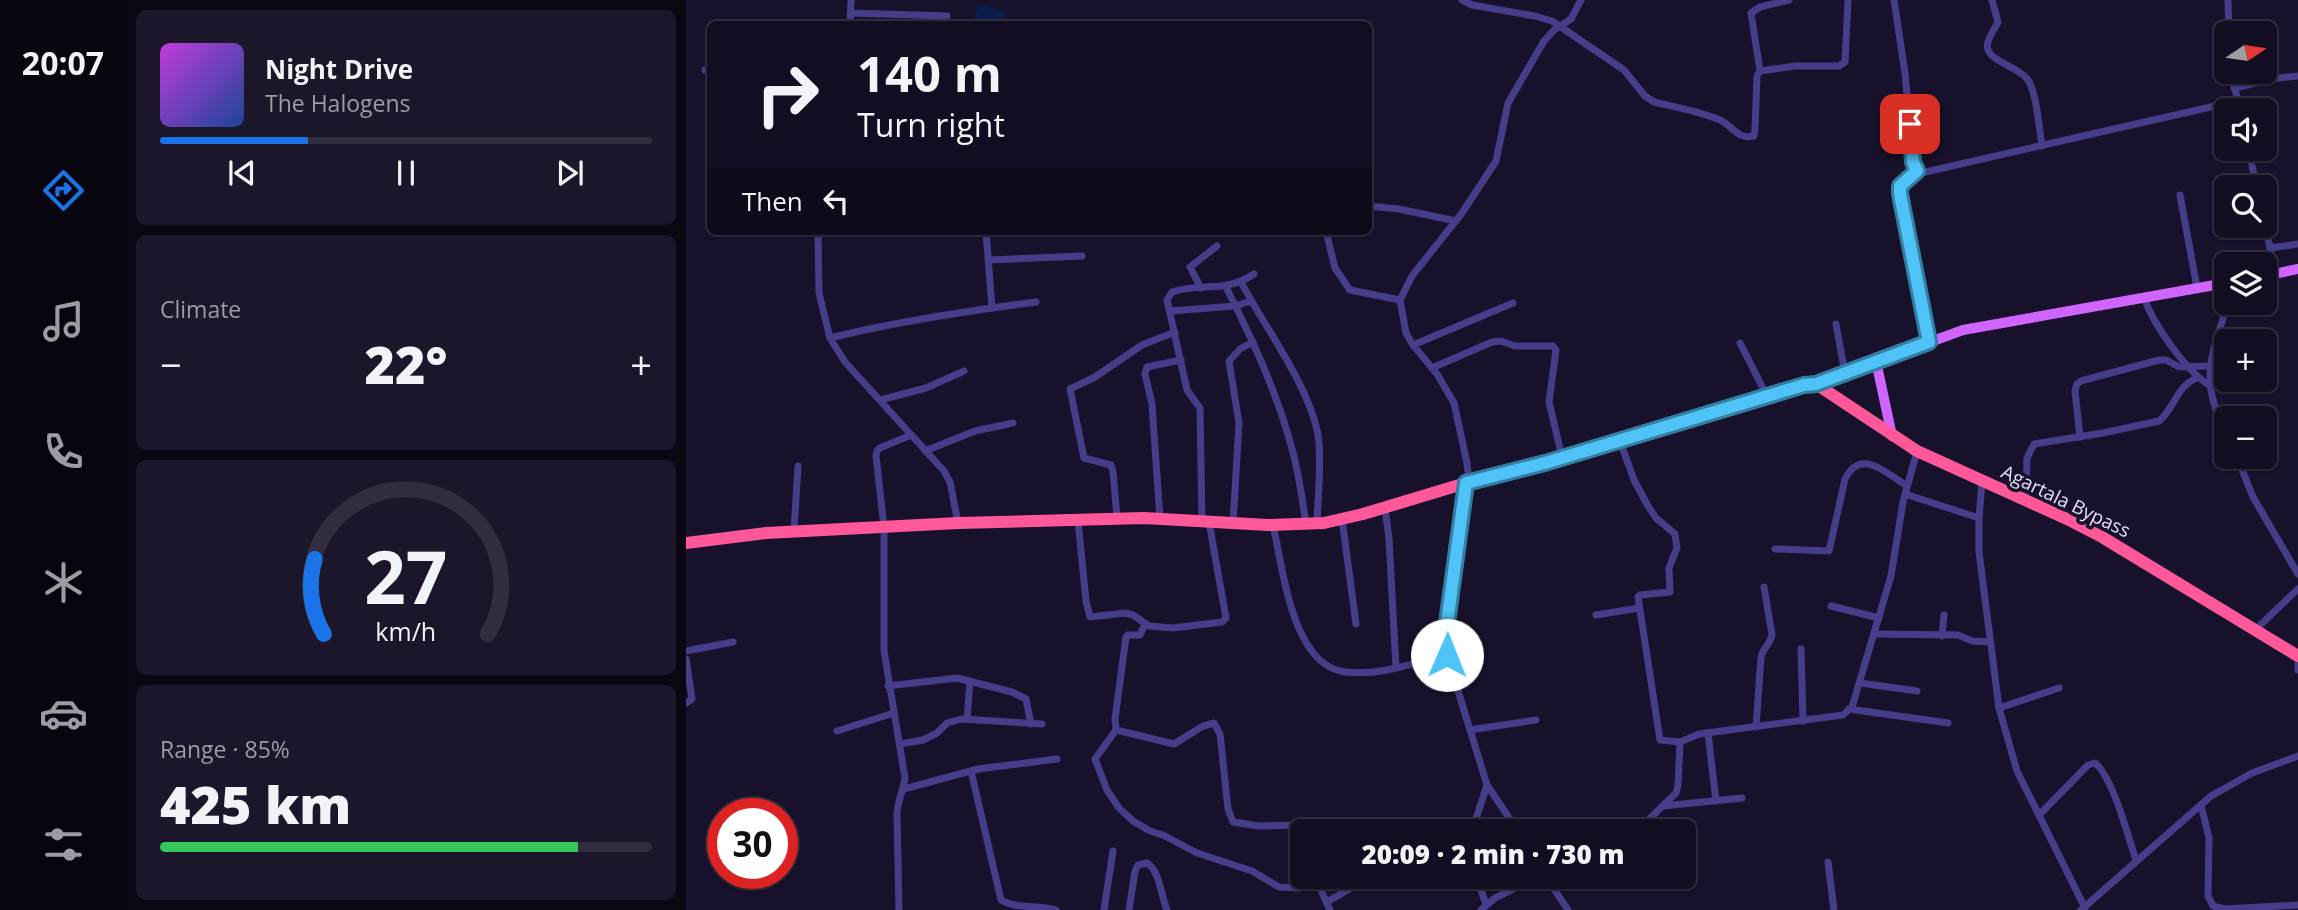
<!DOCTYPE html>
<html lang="en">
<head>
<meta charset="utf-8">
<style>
	:root { --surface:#120d20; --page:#1b1629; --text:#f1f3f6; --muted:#9c9ca5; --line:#312d3e; --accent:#1a73e8 }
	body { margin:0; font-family:"Open Sans",sans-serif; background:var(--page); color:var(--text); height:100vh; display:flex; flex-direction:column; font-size:26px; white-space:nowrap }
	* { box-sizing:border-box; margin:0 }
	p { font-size:23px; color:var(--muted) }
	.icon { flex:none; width:38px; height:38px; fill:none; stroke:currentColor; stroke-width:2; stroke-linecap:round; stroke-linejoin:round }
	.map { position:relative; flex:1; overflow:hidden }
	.details { display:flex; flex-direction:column; gap:10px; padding:10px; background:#0a0712; width:560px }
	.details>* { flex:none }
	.top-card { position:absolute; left:21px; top:21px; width:665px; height:214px; border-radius:10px; box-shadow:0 2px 5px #0004,0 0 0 2px var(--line); background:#120d20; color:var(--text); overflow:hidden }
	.needle { width:46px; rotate:77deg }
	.tools { position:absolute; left:1528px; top:21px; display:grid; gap:14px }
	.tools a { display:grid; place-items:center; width:63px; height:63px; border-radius:10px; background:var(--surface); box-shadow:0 2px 5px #0004,0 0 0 2px var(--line); font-size:35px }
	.speed { position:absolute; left:21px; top:798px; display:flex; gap:14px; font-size:35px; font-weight:700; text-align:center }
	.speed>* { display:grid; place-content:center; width:91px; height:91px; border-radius:50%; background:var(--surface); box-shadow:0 2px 5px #0004,0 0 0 2px var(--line); line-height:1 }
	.speed .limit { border:10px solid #d22; background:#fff; color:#111 }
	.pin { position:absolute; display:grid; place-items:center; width:60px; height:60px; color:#fff; margin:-30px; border-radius:14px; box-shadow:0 4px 10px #0006 }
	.me { position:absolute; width:77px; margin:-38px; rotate:1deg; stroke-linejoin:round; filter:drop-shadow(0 0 5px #0008) }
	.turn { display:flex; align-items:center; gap:24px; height:147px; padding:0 35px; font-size:32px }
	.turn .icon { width:91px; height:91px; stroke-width:2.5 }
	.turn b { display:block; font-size:49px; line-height:60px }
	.then { display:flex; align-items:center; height:66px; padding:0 35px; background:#0003; gap:14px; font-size:26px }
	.big { font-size:52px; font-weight:800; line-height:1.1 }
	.details .tile { flex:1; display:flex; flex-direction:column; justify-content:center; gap:10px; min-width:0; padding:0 24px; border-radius:10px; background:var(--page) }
	.details .dial { align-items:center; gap:0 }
	.dial svg { height:182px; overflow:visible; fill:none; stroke:var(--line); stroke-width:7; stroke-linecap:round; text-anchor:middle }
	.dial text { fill:var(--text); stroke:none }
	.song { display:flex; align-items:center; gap:21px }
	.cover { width:84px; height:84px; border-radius:10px; background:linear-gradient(135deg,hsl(290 70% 55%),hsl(220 70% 35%)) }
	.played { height:7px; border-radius:4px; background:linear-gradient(90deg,var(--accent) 30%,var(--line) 30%) }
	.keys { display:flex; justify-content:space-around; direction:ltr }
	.heat { display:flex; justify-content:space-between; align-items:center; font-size:38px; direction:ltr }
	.charge { height:10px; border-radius:5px; background:linear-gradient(90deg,#34c759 85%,var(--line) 0) }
	.trip { position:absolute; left:604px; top:819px; width:406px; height:70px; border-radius:10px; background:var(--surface); box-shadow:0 2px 5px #0004,0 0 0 2px var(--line); font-weight:800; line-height:70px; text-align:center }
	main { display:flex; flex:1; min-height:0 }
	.dock { display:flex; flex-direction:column; width:126px; justify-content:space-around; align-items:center; background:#07050d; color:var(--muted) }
	.dock .icon { width:49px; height:49px }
	.dock .selected { color:var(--accent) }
	.dock b { font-size:32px; color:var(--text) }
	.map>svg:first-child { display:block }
	.water { fill:#0b1d4a }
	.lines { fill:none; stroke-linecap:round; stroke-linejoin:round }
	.street { stroke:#463d8a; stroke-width:7 }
	.primary { stroke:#d064fe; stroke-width:10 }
	.highway { stroke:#fe589a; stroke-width:12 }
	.route-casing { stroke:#337fa1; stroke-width:18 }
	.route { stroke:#4fc3f7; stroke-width:12 }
	.labels { text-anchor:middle; stroke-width:7; stroke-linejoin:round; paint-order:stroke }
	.street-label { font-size:19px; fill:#e3dcff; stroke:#18112b }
</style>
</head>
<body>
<main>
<nav class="dock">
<b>20:07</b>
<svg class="icon selected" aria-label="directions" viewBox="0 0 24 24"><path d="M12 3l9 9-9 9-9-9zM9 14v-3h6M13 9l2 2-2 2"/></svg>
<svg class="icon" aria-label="music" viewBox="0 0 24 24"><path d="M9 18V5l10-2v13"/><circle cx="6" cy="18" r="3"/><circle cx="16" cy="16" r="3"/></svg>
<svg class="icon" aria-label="phone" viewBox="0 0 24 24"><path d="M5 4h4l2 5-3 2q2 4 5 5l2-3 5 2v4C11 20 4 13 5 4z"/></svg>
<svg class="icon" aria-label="climate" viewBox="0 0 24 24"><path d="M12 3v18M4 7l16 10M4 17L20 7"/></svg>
<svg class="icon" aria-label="car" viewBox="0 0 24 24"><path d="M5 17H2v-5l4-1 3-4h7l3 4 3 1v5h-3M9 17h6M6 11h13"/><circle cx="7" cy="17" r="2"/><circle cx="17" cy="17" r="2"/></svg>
<svg class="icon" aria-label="filters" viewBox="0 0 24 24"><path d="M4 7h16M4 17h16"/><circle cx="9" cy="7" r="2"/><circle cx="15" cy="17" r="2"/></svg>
</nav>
<section class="details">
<div class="tile">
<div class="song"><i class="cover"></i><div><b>Night Drive</b><p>The Halogens</p></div></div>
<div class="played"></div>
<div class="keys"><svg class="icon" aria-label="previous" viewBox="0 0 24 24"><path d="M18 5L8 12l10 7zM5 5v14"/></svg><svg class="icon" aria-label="pause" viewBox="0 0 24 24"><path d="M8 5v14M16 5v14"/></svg><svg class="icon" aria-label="next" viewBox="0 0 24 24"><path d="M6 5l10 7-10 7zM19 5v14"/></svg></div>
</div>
<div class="tile"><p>Climate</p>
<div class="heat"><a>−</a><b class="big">22°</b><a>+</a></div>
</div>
<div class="tile dial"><svg viewBox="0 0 100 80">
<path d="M14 69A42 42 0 1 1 86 69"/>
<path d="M14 69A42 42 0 0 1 10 36" stroke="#1a73e8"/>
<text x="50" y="56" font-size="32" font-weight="700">27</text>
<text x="50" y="72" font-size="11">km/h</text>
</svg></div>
<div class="tile"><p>Range · 85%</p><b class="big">425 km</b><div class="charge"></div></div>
</section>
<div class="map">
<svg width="1612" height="910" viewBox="0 0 1612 910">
	<rect width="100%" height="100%" fill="#18112b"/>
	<path class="water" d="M292,5L319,11L317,24H292L288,20Z"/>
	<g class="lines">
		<g class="street">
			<path d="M776,0L786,5L849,16L866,21L938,70L959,96L968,102C989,107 1013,111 1034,120C1047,126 1051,140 1068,136L1069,129L1071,76L1074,71L1109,66H1153L1159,62L1162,0"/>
			<path d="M1208,0L1219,73L1227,162L1231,171L1235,173L1551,101"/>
			<path d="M1306,0L1312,22C1309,29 1304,34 1302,42C1296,61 1332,65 1342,80C1351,94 1353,128 1356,146"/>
			<path d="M1542,0L1543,33"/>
			<path d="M165,13L261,16"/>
			<path d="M164,24L165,0"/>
			<path d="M19,70L24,69"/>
			<path d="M1074,71L1065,13L1074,7L1103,0"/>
			<path d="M1545,72L1554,110"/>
			<path d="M1548,88L1592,78L1612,76"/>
			<path d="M1562,149L1571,187"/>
			<path d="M1231,171L1214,186V194L1243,342"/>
			<path d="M1494,195L1511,288"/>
			<path d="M682,206L713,209L770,221"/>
			<path d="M1578,222L1590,273"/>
			<path d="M132,231L133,293L144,338L159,362L258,471L264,482L272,523"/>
			<path d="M300,231L306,308"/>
			<path d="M640,231L649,268L664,290L714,300"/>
			<path d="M1584,248L1612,244"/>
			<path d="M303,260L396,256"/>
			<path d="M555,282C579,328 628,392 633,442C635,469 632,497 631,523"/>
			<path d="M540,287C566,339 591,392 606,449C613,473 616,499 620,524"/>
			<path d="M515,288L504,267L531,246"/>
			<path d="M1458,298C1468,325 1499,370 1523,385"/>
			<path d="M485,311L549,306L565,301"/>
			<path d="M1150,324L1159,374"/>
			<path d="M144,338C212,321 280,311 350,302"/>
			<path d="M1054,343L1081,396"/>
			<path d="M727,345L827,303"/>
			<path d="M746,368L806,342L815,341L829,346H867L870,350L863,402L876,457"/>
			<path d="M194,400L240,388L278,371"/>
			<path d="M1540,432C1512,380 1526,355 1542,303"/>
			<path d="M1394,437L1389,391L1391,384L1395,381L1473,360H1480L1493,367L1523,366"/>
			<path d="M934,441L948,480L962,506L970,518L989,534L991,548L983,568L984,592L954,595L952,597L974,740L994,742"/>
			<path d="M239,451L289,431L327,423"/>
			<path d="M1551,457L1567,497L1612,574"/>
			<path d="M1296,482L1293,518V552L1313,708L1331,771L1399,908"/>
			<path d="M1219,494L1293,518"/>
			<path d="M1340,500L1341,458L1348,444L1417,433L1473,421C1489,408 1490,386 1511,378"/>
			<path d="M699,508L703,539L710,668"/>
			<path d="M431,518L427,471L425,465L398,458L384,389L409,377L456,345L489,332"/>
			<path d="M474,519L466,404L459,374L461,367L495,360"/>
			<path d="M656,519L670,624"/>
			<path d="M392,520L400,601L404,617L439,613L447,615L463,626L487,628L536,622L540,618L523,522"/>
			<path d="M516,522L514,408L501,390L481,300L486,292C517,282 537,294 568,274"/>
			<path d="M547,524L553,423L543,361L554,349L567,342"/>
			<path d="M587,525C597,568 606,667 660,672C694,676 728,663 761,655"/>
			<path d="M108,531L112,466"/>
			<path d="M1089,549L1143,551L1159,479C1175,447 1200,473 1221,486"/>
			<path d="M1145,606L1193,618"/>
			<path d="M910,615L953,608"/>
			<path d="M459,624L454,635H442L440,637L429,719L430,730L488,744L517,726L528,723L534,734L542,809L547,822L573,826L612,825L617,827L618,831"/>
			<path d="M1569,630L1612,589"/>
			<path d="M1188,634L1272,635L1286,641L1305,642"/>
			<path d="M1256,636L1258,615"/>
			<path d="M1115,649L1117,721"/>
			<path d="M0,651L47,642"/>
			<path d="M0,659L6,699L0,703"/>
			<path d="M1612,664V670"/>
			<path d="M1174,683L1231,691"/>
			<path d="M202,686L271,678L326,692L340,699L345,724"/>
			<path d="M1313,708L1373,688"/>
			<path d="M1163,709L1262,723"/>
			<path d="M281,719L284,681"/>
			<path d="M1070,727L1075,657C1077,648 1085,643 1086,635L1078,587"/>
			<path d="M430,730L409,759L421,790L433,808L447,821L464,831L477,835L511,853L566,871L593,887L614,888L631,883"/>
			<path d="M784,730L850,720"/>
			<path d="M151,731L208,713"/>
			<path d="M1022,733L1030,801"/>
			<path d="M214,744L237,740L251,733L261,723L275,719L356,724"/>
			<path d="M285,771L315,900C332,910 351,904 370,910"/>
			<path d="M218,789L292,769L371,759"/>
			<path d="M1515,805L1523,838L1522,896L1527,906L1539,909L1612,905"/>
			<path d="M977,806L1056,798"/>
			<path d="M1353,815L1402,765L1409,763C1427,777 1442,837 1450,860"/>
			<path d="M786,831L801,785"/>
			<path d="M832,831L801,785L761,655L759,638L782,473L781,463L768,403L751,374L727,345L720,333L714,300L726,276L776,213L810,161L822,103L858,41L868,30L885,19L895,0"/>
			<path d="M951,831L990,793L992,785L994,742L1013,734L1157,715L1166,707L1205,576L1217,502L1231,451"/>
			<path d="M1142,862L1148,910"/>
			<path d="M629,877L644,910"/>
			<path d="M790,877L800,904"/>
			<path d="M860,877L882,910"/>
			<path d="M864,883L876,877"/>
			<path d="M641,902L670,885L698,877"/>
			<path d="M213,910L211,813C212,800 217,791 219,778L198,651V527L190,456L191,451L194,448L225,435"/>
			<path d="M418,910L427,851"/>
			<path d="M443,910L449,871L452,865L461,863C474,871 475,896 481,910"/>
			<path d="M795,910L809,898L851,877"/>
			<path d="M1395,910L1525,796L1566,773L1612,756"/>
		</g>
		<g class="primary">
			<path d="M1578,276L1612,269"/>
			<path d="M1190,361L1206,436"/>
			<path d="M1130,384L1277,330L1540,283"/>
		</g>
		<path class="highway" d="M0,543L80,533L272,523L458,518L582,525L638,523L677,514L780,483L859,463L1118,385L1130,384L1231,451L1381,519L1416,537L1612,656"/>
	</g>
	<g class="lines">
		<defs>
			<path id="route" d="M761,655L759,638L780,483L859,463L1118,385L1130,384L1243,342L1214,194V186L1231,171L1227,162L1224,124"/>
		</defs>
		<use href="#route" class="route-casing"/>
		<use href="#route" class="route"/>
	</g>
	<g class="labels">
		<g class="street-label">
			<text transform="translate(1380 501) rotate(26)" y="7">Agartala Bypass</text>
		</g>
	</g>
</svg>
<div class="tools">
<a><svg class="needle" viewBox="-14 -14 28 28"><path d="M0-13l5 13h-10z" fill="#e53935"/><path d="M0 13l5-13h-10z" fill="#9c9ca5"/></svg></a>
<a><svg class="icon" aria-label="sound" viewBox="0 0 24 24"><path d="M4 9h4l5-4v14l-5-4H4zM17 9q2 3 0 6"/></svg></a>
<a><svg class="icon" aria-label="search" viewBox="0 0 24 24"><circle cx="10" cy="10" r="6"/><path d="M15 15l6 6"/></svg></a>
<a><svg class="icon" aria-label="layers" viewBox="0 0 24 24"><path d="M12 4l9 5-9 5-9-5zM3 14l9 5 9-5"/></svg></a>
<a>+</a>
<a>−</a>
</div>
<div class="speed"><div class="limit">30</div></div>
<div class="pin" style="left:1224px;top:124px;background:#d93025"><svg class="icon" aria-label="arrive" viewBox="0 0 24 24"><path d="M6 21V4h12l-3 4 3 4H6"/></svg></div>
<svg class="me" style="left:761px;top:655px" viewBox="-20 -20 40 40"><circle r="19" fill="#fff"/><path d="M0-13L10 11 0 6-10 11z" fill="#4fc3f7"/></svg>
<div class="trip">20:09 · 2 min · 730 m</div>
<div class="top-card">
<div class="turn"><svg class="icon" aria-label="right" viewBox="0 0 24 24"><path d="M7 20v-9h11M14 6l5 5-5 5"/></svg><div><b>140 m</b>Turn right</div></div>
<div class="then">Then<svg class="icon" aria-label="left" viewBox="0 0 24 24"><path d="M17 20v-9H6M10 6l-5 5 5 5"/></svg></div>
</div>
</div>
</main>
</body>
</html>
